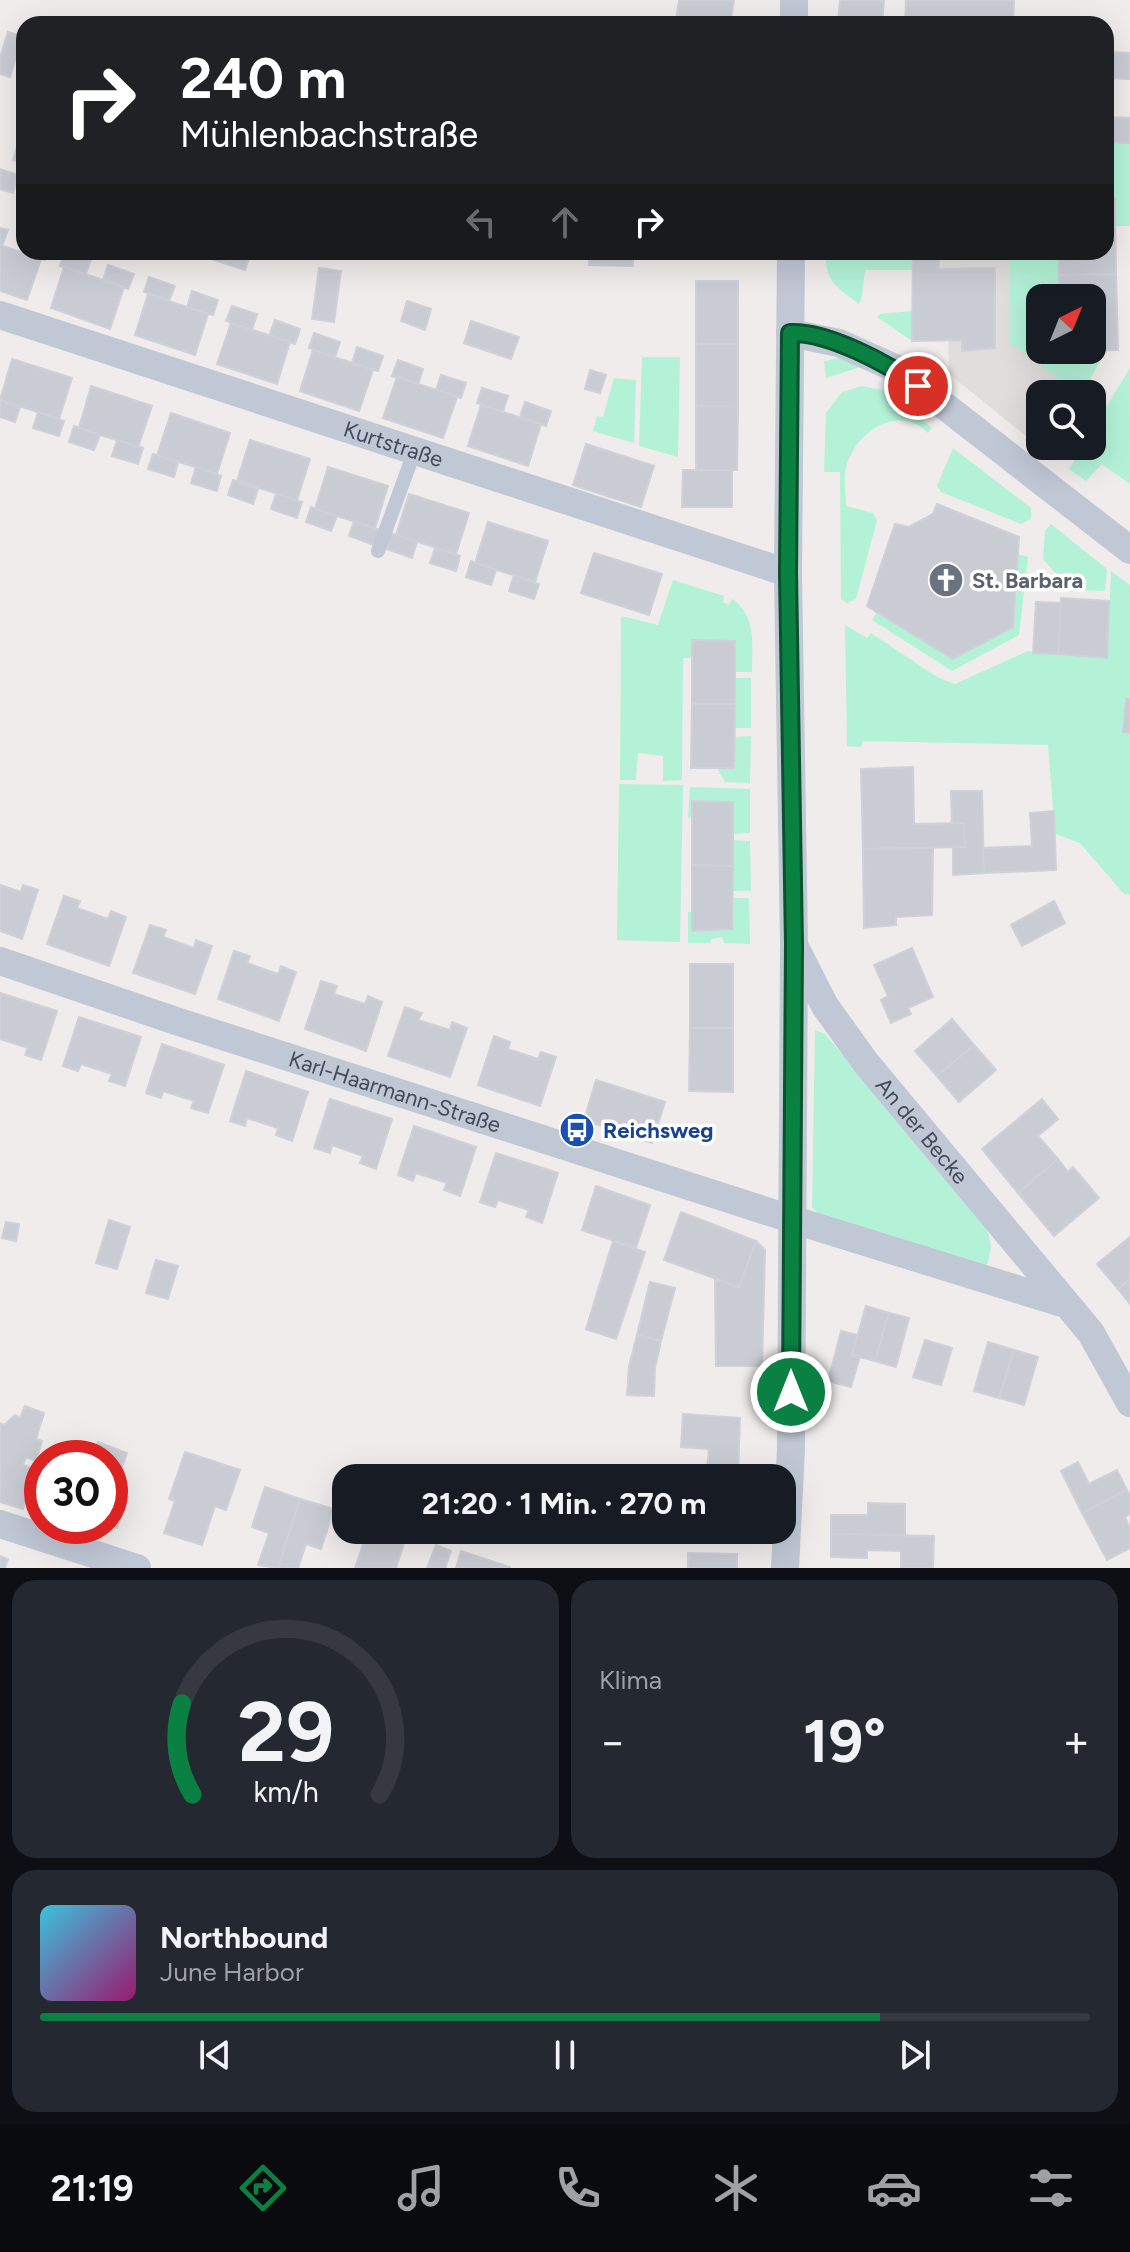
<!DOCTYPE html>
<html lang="de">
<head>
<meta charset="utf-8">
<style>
	:root { --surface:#171b24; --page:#242831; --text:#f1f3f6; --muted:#9ea1a6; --line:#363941; --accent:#0b8043 }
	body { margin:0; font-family:Figtree,sans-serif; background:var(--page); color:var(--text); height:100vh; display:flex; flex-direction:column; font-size:30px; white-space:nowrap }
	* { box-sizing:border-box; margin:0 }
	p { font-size:26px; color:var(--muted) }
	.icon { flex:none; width:44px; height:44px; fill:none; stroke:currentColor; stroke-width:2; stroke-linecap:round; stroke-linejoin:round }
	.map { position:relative; height:1568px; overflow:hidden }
	.side { display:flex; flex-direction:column; gap:12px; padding:12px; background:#0d0f14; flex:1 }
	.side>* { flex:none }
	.hud { position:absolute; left:16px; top:16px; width:1098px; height:244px; border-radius:24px; box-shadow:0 8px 32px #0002; background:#202124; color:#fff; overflow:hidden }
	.needle { width:52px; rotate:43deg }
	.controls { position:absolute; left:1026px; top:284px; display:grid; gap:16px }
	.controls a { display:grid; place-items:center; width:80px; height:80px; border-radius:16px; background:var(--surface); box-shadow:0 8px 32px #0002; font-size:40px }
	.speed { position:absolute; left:24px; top:1440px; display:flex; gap:16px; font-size:40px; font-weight:700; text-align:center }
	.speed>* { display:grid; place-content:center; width:104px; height:104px; border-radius:50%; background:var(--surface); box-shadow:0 8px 32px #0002; line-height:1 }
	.speed .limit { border:12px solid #d22; background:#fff; color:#111 }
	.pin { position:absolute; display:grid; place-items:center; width:68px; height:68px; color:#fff; margin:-34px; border:4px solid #fff; border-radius:50%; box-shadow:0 2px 8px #0007 }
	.me { position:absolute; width:88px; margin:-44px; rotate:0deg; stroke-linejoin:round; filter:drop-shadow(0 0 6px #0008) }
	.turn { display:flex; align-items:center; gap:28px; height:168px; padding:0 32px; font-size:36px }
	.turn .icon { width:104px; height:104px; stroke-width:2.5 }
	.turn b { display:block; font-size:56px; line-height:68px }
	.lanes { display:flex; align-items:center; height:76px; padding:0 32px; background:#0003; justify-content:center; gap:40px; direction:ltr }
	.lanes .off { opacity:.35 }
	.big { font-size:60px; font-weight:700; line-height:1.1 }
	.side .card { flex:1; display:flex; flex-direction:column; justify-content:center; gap:12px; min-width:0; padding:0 28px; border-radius:24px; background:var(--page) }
	.side .dial { align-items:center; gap:0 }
	.dial svg { height:208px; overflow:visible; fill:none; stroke:var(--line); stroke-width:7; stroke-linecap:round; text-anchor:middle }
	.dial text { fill:var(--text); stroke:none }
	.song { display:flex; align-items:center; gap:24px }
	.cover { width:96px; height:96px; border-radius:12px; background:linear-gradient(135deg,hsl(190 70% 55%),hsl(320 70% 35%)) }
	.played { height:8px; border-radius:4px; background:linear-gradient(90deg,var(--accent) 80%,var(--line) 80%) }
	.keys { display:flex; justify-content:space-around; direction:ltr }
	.heat { display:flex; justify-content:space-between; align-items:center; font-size:44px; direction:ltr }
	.side .tiles { flex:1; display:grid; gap:12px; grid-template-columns:1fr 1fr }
	.card:last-child { grid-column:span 2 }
	.trip { position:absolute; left:332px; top:1464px; width:464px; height:80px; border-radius:24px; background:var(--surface); box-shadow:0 8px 32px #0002; font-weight:700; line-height:80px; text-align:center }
	.tab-bar { display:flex; height:128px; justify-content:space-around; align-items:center; background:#090b0e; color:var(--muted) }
	.tab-bar .icon { width:56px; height:56px }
	.tab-bar .on { color:var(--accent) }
	.tab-bar b { font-size:36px; color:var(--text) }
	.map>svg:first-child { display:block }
	.education { fill:#e0dddd }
	.green { fill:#b4f2d8 }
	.building { fill:#caccd4; stroke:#cfd0d8; stroke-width:2 }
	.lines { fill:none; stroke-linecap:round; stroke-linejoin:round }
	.lane { stroke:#c0c7d5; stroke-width:14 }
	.street { stroke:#c0c7d5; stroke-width:28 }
	.route-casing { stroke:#07532c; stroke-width:20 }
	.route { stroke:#0b8043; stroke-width:14 }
	.labels { text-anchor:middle; stroke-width:7; stroke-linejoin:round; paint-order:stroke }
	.street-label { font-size:22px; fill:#434a5a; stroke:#fff }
	.worship-label { font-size:22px; font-weight:bold; fill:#5b616d; stroke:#fff; text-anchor:start }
	.transit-label { font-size:22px; font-weight:bold; fill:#164399; stroke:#fff; text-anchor:start }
</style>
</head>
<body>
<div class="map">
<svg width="1130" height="1568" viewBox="0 0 1130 1568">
	<rect width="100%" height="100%" fill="#efeceb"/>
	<path class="education" d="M913,252H1009L1011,343L1078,394H1040V446H1044L1042,449L949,374L948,331L935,312L912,311Z"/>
	<g class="green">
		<path d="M1106,142L1130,143V226H1115V198H1106Z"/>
		<path d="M826,252H913L912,270H865L862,297L859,304C836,286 825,283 826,252Z"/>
		<path d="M1009,252H1059L1060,298H1040V350H1106L1082,394H1078L1010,343Z"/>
		<path d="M912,311V341L877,317L880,314Z"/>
		<path d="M642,357H680L678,457L639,446Z"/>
		<path d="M838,358L864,366L826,378L824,361Z"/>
		<path d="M1130,368V484L1102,464L1086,481L1069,469L1083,446H1092V430Z"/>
		<path d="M614,378L636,380L634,443L593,431L597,416L603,417Z"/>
		<path d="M862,386L886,391L932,428L928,433C924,429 918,424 912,422C882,414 853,439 846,468C843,480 846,494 846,506L873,513L877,520L856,599L847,603L841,599L840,472H824L826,413L842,392Z"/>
		<path d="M953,448L1031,508V519L1021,524L941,492L937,486Z"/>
		<path d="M1051,524L1107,569L1105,591L1077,590L1078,580L1060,578L1043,559L1045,531Z"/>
		<path d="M1018,554L1028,557L1019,635L952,671L872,620L877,612Z"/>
		<path d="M1111,571L1130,585V699L1126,700L1123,732L1130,733V895L1124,894L1080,843L1055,834L1048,745L863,741L861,747L847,746L845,625L867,638L871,633L937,677L955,684L1028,651L1107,658Z"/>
		<path d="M673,580L724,596L723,602L729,605L732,599C757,616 752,645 752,672H735V641L692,640V658H683L682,780L663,781V756L638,753L636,780H620L621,616L658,625Z"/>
		<rect x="735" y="678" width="16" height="50"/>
		<path d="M751,736L750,783L725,782L717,768H734L735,737Z"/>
		<path d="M619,784L683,785L680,942L617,940Z"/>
		<path d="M690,787L750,789V833L733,834V802L688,818Z"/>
		<path d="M733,840L750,841L751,891H732Z"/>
		<path d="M732,898H749L750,944L724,943L722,937L711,939V943H688V912H692L693,931L732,929Z"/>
		<path d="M815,1030L825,1034L977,1213C990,1233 995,1244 986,1267L822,1217L812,1207Z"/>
	</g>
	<g class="building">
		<path d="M679,0H734L730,24H700L676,20Z"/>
		<path d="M840,0H884L882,24H838Z"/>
		<path d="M906,0H1014L1013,24H905Z"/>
		<path d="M8,32L22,36L10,77L0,74V58Z"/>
		<path d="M1106,52L1130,53V79L1106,78Z"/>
		<path d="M1106,117L1130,118V143L1106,142Z"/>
		<path d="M19,140L24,141V163L13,160Z"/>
		<path d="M0,169L18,175L13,193L0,189Z"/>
		<path d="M1106,198H1115L1116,274L1059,275V252H1106Z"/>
		<path d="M0,228L8,230L2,246L0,245Z"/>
		<path d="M24,239V252H48L45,260L20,252Z"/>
		<path d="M0,245L41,259L27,300L0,291Z"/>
		<path d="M64,252L91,259L86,274L60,266Z"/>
		<path d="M210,252H251L245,270L208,258Z"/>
		<path d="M589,252L633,253V266L589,265Z"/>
		<path d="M624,252H686V255Z"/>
		<path d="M913,252H938L939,269L995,268V348L962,351V340L912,341Z"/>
		<path d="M108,265L134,274L128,289L103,280Z"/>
		<path d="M64,267L124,287L110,329L51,308Z"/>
		<path d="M319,268L341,271L334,322L312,319Z"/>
		<path d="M1116,274L1118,350L1061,351L1092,350V298H1060L1059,275Z"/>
		<path d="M149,277L175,286L169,301L144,292Z"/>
		<rect x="696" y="281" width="42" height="63"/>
		<path d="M192,291L218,300L213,315L187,307Z"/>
		<path d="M148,294L208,314L195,355L135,335Z"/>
		<path d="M407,301L431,309L425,330L401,321Z"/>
		<path d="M232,306L257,314L252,330L226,321Z"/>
		<path d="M275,320L300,329L295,344L269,336Z"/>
		<path d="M471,321L519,337L511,359L464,343Z"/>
		<path d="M231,323L290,342L277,384L217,364Z"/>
		<path d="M314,333L340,342L335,357L309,348Z"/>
		<path d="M696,344H738V407L696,406Z"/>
		<path d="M357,347L383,356L378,371L352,363Z"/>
		<path d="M313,350L373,370L359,411L300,391Z"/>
		<path d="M12,359L72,378L59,419L0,400Z"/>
		<path d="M398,360L423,369L418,384L392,376Z"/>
		<path d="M590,370L606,375L600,393L585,389Z"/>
		<path d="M441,375L466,383L461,398L436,390Z"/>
		<path d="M397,377L457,397L443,438L383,418Z"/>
		<path d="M1054,381L1072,394L1046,392Z"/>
		<path d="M91,386L152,406L138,447L79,428Z"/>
		<path d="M482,388L508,396L503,412L477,403Z"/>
		<path d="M0,400L20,407L15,422L0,417Z"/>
		<path d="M525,402L551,411L546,426L520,417Z"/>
		<path d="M481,405L541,424L528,466L468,446Z"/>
		<path d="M696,406L738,407L737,470H696Z"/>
		<path d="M38,412L64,421L59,436L33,428Z"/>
		<path d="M171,413L230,433L217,474L157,455Z"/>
		<path d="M74,426L100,435L94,450L69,442Z"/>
		<path d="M117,440L143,448L138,464L112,456Z"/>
		<path d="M250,440L310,459L297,500L237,481Z"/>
		<path d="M586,444L654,466L641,507L573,485Z"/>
		<path d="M153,454L178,462L174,477L148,469Z"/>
		<path d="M196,467L221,476L217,491L191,483Z"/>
		<path d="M328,467L388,486L375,528L315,509Z"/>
		<path d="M683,470H732V507H682Z"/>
		<path d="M233,480L258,489L253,504L228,495Z"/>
		<path d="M276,494L302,502L297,518L271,509Z"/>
		<path d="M409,494L469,513L456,554L396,535Z"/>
		<path d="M937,504L1019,537L1013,627L953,659L867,606L895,524L909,527L933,514Z"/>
		<path d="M311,507L337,516L331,531L306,522Z"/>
		<path d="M354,521L380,530L374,545L349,536Z"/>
		<path d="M488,522L548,541L535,582L475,563Z"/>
		<path d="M391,533L417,542L412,558L387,549Z"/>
		<path d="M435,548L460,556L456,571L430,563Z"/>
		<path d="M594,553L662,574L649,615L581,593Z"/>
		<path d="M471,561L496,570L491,585L466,577Z"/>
		<path d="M514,575L539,584L534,599L509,591Z"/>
		<path d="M1061,598L1109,601L1107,658L1058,654Z"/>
		<path d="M1036,602L1061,603L1058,654L1033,653Z"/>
		<path d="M692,640L735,641V704H692Z"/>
		<path d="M1126,699H1130V733L1123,732Z"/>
		<path d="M692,704H735L734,768H691Z"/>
		<path d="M913,767L914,824L964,823L965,847L863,849L861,769Z"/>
		<path d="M951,791H982L984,873L953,875V847H965L964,823H952Z"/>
		<path d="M692,801L733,802V866L692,865Z"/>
		<path d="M1054,811L1056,870L984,873L983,848L1032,846L1030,813Z"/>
		<path d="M933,848L932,915L896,917V925L864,928L863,849Z"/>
		<path d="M692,865L733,866L732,929L692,931Z"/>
		<path d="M0,885L21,892L23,885L38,890L22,939L0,931Z"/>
		<path d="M64,896L80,901L77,908L108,919L111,911L126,917L109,966L47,944Z"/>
		<path d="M1054,901L1065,923L1022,946L1011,925Z"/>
		<path d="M150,925L166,930L163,937L194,948L196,940L212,946L195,994L133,973Z"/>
		<path d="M912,948L933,997L908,1008L911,1014L891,1023L881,1000L888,996L874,965Z"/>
		<path d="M234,951L250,956L247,963L278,974L281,966L296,972L279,1021L218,999Z"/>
		<rect x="690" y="964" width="43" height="64"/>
		<path d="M321,981L337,986L334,994L365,1004L368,996L382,1002L366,1051L305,1029Z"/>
		<path d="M0,993L57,1011L41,1060L25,1055L28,1048L0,1039Z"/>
		<path d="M405,1007L422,1013L418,1020L450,1030L452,1022L467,1028L450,1077L388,1056Z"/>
		<path d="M79,1017L141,1037L125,1086L109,1081L112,1074L81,1064L78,1071L63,1066Z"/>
		<path d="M952,1019L974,1045L937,1076L915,1051Z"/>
		<path d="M690,1028H733V1092L689,1091Z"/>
		<path d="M494,1036L510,1042L508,1049L538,1059L541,1052L556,1057L540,1106L478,1085Z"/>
		<path d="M162,1044L224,1065L208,1113L191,1108L194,1101L163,1091L161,1098L146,1093Z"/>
		<path d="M974,1045L996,1070L959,1102L937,1076Z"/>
		<path d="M246,1071L308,1092L292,1141L276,1135L278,1128L247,1118L245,1126L230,1121Z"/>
		<path d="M596,1080L665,1102L652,1143L584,1120Z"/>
		<path d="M330,1099L392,1119L376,1169L360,1163L363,1156L332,1145L330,1153L314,1148Z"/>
		<path d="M1042,1099L1058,1119L1038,1136L1058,1159L1018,1193L982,1149Z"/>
		<path d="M414,1126L476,1147L460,1196L444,1190L447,1183L416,1173L413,1181L398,1175Z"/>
		<path d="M496,1153L558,1173L542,1223L526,1217L529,1210L498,1200L495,1207L480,1202Z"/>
		<path d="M1058,1159L1068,1172L1073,1167L1099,1198L1054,1236L1018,1193Z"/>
		<path d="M596,1186L650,1205L636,1248L582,1230Z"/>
		<path d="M681,1212L756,1241L739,1287L664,1260Z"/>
		<path d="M109,1220L130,1227L117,1269L96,1263Z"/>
		<path d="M6,1222L19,1224L16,1241L2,1238Z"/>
		<path d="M1130,1237V1279L1118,1289L1097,1264Z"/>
		<path d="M613,1241L645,1252L616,1339L586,1329Z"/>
		<path d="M756,1241L765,1250L762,1366H716L715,1279L739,1287Z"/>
		<path d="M156,1260L178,1266L168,1299L146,1293Z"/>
		<path d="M1130,1279V1304L1118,1289Z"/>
		<path d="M650,1282L675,1288L661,1341L637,1335Z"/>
		<path d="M866,1306L889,1313L875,1361L852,1355Z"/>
		<path d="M889,1313L909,1318L896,1367L875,1361Z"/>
		<path d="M841,1331L858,1335L852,1355L860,1356L851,1387L828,1381Z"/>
		<path d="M637,1335L661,1341L655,1368L654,1396L627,1395L629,1367Z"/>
		<path d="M925,1340L952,1348L941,1385L913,1377Z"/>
		<path d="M988,1342L1014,1350L999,1398L974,1391Z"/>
		<path d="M1014,1350L1038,1357L1024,1405L999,1398Z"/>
		<path d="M25,1406L44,1413L36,1439L42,1441L36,1461L26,1457L23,1465L35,1469L23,1509L0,1502V1423L4,1425L15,1415L20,1418Z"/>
		<path d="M683,1414L740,1418L738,1473L707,1471L709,1449L681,1447Z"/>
		<path d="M98,1442L127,1453L113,1492L128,1497L117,1528L110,1526V1458H92Z"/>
		<path d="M185,1452L240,1470L226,1510L215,1506L202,1545L164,1533L175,1501L169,1499Z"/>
		<path d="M1078,1462L1089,1484L1117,1470L1127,1490L1082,1513L1061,1471Z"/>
		<path d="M671,1469L738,1473L737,1478H671Z"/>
		<path d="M265,1487L300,1499L278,1568L258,1565L269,1533L252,1527Z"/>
		<path d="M1127,1490L1130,1495V1514L1125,1517L1130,1528V1548L1107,1560L1082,1513Z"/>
		<path d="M300,1499L334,1509L321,1549L306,1544L298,1568H278Z"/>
		<path d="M868,1503L905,1504V1536L831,1534V1515H868Z"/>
		<path d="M368,1530H385L406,1537L396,1568H355Z"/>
		<path d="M414,1530H441L437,1540Z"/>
		<path d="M831,1534L934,1536L933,1568H901V1551L867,1550V1558L831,1557Z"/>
		<path d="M436,1545L451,1551L445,1568H427Z"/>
		<path d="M461,1551L510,1567V1568H456Z"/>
		<path d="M688,1553L737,1554V1568H688Z"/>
		<path d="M0,1556L8,1559L5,1568H0Z"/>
	</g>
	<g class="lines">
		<path class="lane" d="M378,551L415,450"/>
		<g class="street">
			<path d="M794,24V0"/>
			<path id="s1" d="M0,315L788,573"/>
			<path d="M790,333L839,343L897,369L1130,550"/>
			<path id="s2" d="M796,949L825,1006L866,1063L1091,1333L1130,1403"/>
			<path id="s3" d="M0,961L179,1022L791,1219L1065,1304"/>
			<path d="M0,1524L137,1568"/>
			<path d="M785,1568L791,1449L794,945L788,573L791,252"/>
		</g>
	</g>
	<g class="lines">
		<defs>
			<path id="route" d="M791,1392L794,945L788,573L790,333C827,331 889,364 918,386"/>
		</defs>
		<use href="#route" class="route-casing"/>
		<use href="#route" class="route"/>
	</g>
	<defs>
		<symbol id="church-disc" viewBox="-11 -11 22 22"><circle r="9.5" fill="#6b7280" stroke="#fff"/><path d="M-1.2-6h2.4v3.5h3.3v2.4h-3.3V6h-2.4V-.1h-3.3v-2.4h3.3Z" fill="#fff"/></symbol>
		<symbol id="bus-disc" viewBox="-11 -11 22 22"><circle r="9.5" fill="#1a4fb4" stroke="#fff"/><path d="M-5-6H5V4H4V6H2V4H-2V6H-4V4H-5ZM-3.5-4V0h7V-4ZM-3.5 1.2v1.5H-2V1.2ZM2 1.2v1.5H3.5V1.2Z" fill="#fff"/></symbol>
	</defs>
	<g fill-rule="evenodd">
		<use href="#church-disc" x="926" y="560" width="40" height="40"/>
		<use href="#bus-disc" x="557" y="1110" width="40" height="40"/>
	</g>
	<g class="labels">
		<g class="street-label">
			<text dy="8" stroke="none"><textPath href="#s1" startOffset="414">Kurtstraße</textPath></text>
			<text dy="8" stroke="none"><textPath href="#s3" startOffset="416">Karl-Haarmann-Straße</textPath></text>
			<text dy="8" stroke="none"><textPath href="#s2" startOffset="222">An der Becke</textPath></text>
		</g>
		<g class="worship-label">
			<text x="972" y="588">St. Barbara</text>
		</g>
		<g class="transit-label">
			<text x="603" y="1138">Reichsweg</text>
		</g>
	</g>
</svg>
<div class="controls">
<a><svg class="needle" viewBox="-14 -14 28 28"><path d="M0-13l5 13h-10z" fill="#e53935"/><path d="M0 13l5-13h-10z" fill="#9ea1a6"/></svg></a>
<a><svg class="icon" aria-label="search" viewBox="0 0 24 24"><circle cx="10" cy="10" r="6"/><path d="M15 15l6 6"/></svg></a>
</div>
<div class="speed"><div class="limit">30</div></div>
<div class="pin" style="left:918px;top:386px;background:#d93025"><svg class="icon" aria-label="arrive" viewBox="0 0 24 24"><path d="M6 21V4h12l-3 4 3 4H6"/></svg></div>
<svg class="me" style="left:791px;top:1392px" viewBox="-20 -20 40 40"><circle r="17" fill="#0b8043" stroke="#fff" stroke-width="3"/><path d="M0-11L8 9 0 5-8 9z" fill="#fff"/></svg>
<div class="trip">21:20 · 1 Min. · 270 m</div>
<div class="hud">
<div class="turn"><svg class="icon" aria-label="right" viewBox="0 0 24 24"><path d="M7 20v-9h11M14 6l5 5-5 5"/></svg><div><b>240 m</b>Mühlenbachstraße</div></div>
<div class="lanes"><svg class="icon off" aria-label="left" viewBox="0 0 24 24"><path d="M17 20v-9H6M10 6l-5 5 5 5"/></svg><svg class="icon off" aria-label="ahead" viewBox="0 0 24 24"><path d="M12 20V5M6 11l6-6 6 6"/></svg><svg class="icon" aria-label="right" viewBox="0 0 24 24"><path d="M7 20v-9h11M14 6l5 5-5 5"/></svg></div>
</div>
</div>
<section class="side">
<div class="tiles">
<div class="card dial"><svg viewBox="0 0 100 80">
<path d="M14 69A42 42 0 1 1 86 69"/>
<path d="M14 69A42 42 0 0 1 10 34" stroke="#0b8043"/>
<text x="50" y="56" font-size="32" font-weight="700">29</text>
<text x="50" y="72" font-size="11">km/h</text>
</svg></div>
<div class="card"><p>Klima</p>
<div class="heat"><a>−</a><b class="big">19°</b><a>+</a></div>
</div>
<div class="card">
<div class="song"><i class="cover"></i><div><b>Northbound</b><p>June Harbor</p></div></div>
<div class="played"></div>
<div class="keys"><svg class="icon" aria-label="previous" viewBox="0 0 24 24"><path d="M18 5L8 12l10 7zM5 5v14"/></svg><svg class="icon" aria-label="pause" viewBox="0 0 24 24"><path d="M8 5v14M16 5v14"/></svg><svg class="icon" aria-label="next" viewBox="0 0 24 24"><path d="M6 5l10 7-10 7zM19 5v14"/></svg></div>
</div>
</div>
</section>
<nav class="tab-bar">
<b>21:19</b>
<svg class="icon on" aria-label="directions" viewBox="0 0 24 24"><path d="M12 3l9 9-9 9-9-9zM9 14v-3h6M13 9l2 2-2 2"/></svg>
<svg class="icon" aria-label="music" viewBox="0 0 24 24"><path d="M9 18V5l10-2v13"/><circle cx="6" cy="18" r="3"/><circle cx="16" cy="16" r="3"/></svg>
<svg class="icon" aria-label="phone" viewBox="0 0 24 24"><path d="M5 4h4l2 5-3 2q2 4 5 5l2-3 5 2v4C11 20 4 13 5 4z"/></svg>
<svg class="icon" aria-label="climate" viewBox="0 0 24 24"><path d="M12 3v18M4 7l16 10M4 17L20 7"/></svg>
<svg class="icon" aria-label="car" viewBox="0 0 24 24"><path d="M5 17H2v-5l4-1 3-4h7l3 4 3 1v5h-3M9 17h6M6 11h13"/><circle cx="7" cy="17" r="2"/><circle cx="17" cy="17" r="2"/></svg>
<svg class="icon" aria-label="filters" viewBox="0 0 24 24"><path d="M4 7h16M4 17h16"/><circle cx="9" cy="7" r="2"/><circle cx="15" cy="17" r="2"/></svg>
</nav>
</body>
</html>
